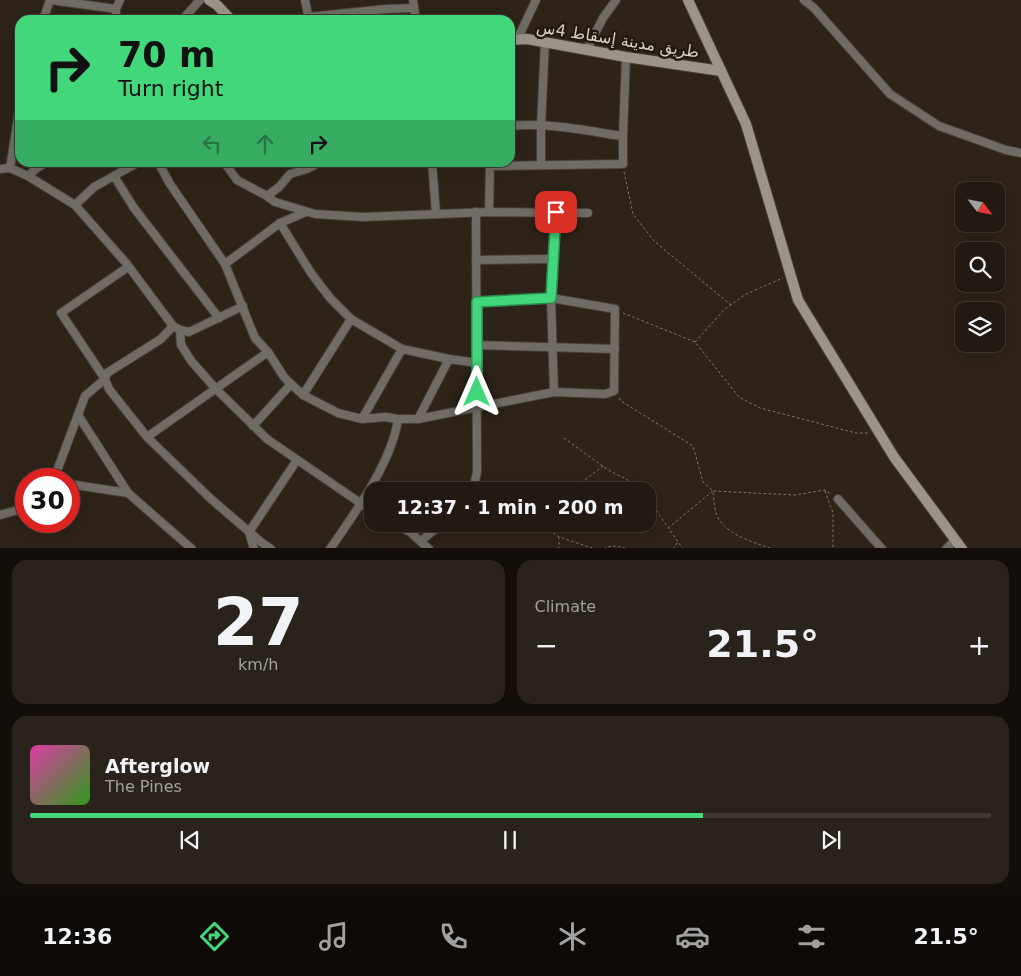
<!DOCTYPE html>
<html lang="en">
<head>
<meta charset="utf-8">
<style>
	:root { --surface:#221a12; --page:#2a231b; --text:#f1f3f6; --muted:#a2a19f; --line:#3f3832; --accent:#43d77b }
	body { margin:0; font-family:"DejaVu Sans","Noto Naskh Arabic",sans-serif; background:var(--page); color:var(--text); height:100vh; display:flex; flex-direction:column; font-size:19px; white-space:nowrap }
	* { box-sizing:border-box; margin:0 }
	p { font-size:16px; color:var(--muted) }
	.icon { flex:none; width:28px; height:28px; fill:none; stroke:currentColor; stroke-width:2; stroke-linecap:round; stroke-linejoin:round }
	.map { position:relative; height:548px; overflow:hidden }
	.details { display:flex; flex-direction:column; gap:12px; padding:12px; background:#130e0a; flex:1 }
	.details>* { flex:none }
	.banner { position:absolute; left:15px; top:15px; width:500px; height:152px; border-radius:15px; box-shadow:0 5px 20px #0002,0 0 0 1px var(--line); background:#43d77b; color:#111; overflow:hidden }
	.needle { width:32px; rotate:122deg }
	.fabs { position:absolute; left:955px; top:182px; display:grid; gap:10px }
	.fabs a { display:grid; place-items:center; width:50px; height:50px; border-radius:10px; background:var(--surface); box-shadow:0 5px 20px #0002,0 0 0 1px var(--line); font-size:25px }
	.speed { position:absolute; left:15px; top:468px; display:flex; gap:10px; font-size:25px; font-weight:700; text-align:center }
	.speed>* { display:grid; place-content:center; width:65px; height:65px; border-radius:50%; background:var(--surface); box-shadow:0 5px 20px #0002,0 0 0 1px var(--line); line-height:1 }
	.speed .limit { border:8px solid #d22; background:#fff; color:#111 }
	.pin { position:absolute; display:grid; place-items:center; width:42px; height:42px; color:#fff; margin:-21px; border-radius:10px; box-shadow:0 2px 8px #0006 }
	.me { position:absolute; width:55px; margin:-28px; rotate:0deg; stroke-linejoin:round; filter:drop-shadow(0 0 4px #0008) }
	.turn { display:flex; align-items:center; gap:18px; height:105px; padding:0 20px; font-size:22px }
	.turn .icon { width:65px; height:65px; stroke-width:2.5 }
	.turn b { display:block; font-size:35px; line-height:42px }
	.lanes { display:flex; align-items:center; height:48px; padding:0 20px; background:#0003; justify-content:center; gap:25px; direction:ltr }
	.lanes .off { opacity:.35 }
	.big { font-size:38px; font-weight:700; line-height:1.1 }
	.details .card { flex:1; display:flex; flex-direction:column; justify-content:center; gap:8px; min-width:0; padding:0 18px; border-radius:15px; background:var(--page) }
	.details .dial { align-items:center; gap:0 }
	.dial b { font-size:65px; line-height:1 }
	.song { display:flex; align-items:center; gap:15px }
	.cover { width:60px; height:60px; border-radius:8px; background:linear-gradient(135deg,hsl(320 70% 55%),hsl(110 70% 35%)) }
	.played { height:5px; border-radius:2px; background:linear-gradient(90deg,var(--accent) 70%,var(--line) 70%) }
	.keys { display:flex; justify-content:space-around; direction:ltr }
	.heat { display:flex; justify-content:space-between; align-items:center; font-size:28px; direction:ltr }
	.details .tiles { flex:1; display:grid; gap:12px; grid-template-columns:1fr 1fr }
	.card:last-child { grid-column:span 2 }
	.trip { position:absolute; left:364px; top:482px; width:292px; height:50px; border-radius:15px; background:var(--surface); box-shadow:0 5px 20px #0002,0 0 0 1px var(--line); font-weight:700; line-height:50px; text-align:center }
	.menu { display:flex; height:80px; justify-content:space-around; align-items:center; background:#0e0a07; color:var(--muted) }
	.menu .icon { width:35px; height:35px }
	.menu .on { color:var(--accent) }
	.menu b { font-size:22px; color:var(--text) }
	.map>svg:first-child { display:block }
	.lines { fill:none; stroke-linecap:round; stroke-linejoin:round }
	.street-casing { stroke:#483f34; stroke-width:10 }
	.secondary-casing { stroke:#483f34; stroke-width:12 }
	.path { stroke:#837b72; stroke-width:1; stroke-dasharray:2.5 2.5; stroke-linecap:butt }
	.street { stroke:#706c65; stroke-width:8 }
	.secondary { stroke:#9a9489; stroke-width:10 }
	.route-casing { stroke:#2c8c50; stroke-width:12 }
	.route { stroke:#43d77b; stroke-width:9 }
	.labels { text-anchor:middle; stroke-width:5; stroke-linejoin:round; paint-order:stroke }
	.street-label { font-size:16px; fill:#d8d1ca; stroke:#231a0f }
</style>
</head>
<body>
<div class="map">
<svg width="1021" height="549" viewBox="0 0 1021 549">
	<rect width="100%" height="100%" fill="#2d2318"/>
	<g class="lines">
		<defs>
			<g id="street">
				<path d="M51,0L116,9"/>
				<path d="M305,0L309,20"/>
				<path d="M413,0L416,20"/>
				<path d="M804,0L814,8L890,94L939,126L1006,150L1021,153"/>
				<path d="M308,17L386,9L414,8"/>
				<path d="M43,20L50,0"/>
				<path d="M116,20V9L120,0"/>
				<path d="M182,20L200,0"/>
				<path d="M517,40L536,0"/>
				<path d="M587,49L603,18L616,0"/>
				<path d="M510,126C547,122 587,131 623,136L626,57"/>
				<path d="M158,162L170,184L225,264L255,338L268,352L284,377L291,384L303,395L338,413L362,419L385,417L398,419H418L554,392L605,394L614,391L615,309L551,298L477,302"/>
				<path d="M224,162L237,180L267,196L275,202L315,214L363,217L489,212L588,213"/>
				<path d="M432,162L436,214"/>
				<path d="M541,165V126L545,42"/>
				<path d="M490,166L623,164V136"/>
				<path d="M10,168L20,105"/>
				<path d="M0,169L10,168L28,176L75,205L126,263L173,326L180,330L189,332L243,306"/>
				<path d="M28,176L37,168L47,162"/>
				<path d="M114,176L134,208L219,318"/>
				<path d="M267,196L279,187L290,174L307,169L320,162"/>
				<path d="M75,205L94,187L139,162"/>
				<path d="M489,212L490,162"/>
				<path d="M280,223L311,273L330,298L351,319L402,349L449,359L477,363"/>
				<path d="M476,260L553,259"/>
				<path d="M225,264L280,223L306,212"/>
				<path d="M173,326L161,339L107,373L105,379L109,389L147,437L211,499L261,542L271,549"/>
				<path d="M180,330L181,345L192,362L215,388L267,439L372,511"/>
				<path d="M477,345L615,349"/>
				<path d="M554,392L551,298L556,213"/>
				<path d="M303,395L351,319"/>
				<path d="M78,415L128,493L192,549"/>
				<path d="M362,419L402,349"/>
				<path d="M418,419L449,359"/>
				<path d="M253,426L291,384"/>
				<path d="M147,437L268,352"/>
				<path d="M54,479L85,396L105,379L61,313L128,267"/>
				<path d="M69,484L128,493"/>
				<path d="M473,491L477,472L476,212"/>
				<path d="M838,499L882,549"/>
				<path d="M0,515L26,508"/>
				<path d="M396,524L410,532L429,549"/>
				<path d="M421,541L441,524"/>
				<path d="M254,549L249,532L297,460"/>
				<path d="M330,549C355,513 392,462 398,419"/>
				<path d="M946,549L955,540"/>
			</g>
			<g id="secondary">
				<path d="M209,0L217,5L231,20"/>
				<path d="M688,0L746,124L798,300L894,457L962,549"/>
				<path d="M510,40L527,39L626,57L721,71"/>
			</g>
		</defs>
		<use href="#street" class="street-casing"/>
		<use href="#secondary" class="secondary-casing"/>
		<g class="path">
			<path d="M624,172L633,214L654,241L731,305"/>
			<path d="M623,313L695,342L739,397L760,408L856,433H868"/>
			<path d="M695,342L725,309L746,294L783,278"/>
			<path d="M619,398L621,401L693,446L703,482L713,491L795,495L825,490L831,494"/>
			<path d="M564,438L608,470L628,480L643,491"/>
			<path d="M548,491L564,484L581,483L603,466"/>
			<path d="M825,491L833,513V549"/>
			<path d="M648,498L683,549"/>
			<path d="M541,524L559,537L595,549"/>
			<path d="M668,528L713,491C714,499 714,514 720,521C732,537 754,542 772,549"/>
			<path d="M559,537V549"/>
			<path d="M604,549L606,547L617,546L628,549"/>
			<path d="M673,549L678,542"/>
		</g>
		<use href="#street" class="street"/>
		<use href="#secondary" class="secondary"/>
	</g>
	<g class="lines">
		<defs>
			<path id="route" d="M477,392V302L551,298L556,212"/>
		</defs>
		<use href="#route" class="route-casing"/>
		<use href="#route" class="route"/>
	</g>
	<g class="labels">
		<g class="street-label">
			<text transform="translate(618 39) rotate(9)" y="6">طريق مدينة إسقاط 4س</text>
		</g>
	</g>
</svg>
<div class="fabs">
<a><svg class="needle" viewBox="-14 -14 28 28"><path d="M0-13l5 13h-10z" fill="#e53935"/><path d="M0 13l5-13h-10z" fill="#a2a19f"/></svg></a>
<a><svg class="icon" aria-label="search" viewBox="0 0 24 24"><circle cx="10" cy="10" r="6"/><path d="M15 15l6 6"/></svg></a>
<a><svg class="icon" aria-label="layers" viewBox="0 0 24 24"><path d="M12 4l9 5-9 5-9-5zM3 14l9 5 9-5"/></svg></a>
</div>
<div class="speed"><div class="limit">30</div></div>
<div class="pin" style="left:556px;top:212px;background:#d93025"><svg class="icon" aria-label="arrive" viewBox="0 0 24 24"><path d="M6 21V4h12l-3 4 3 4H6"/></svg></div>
<svg class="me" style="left:477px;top:392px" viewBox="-20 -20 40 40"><path d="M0-17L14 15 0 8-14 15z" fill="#43d77b" stroke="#fff" stroke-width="4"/></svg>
<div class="trip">12:37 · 1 min · 200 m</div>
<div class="banner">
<div class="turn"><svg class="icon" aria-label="right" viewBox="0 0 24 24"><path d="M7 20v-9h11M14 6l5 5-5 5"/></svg><div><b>70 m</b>Turn right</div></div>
<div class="lanes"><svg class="icon off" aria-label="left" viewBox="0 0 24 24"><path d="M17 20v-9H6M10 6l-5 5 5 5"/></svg><svg class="icon off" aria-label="ahead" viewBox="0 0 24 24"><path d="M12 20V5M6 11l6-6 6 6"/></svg><svg class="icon" aria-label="right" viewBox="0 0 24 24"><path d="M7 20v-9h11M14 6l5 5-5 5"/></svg></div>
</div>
</div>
<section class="details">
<div class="tiles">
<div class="card dial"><b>27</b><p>km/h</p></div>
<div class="card"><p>Climate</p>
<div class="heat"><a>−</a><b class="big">21.5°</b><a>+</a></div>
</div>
<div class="card">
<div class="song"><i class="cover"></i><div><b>Afterglow</b><p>The Pines</p></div></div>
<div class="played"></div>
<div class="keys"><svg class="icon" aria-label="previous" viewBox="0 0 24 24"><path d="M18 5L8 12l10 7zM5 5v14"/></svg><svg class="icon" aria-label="pause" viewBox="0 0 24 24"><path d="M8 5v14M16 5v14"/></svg><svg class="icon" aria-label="next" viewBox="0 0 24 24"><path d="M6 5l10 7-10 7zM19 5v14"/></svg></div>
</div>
</div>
</section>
<nav class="menu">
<b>12:36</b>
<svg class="icon on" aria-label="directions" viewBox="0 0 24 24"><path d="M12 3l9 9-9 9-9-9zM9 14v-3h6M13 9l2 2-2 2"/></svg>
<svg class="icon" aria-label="music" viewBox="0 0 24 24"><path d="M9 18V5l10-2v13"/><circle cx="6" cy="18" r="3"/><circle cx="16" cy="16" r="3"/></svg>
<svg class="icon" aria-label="phone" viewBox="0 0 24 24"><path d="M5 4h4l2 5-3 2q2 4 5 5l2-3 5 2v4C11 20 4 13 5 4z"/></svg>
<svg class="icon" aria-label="climate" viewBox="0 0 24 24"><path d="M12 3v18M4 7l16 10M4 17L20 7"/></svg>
<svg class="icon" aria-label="car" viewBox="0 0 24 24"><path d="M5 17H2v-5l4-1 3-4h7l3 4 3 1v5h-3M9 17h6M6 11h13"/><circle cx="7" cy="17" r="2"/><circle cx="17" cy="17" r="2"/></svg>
<svg class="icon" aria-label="filters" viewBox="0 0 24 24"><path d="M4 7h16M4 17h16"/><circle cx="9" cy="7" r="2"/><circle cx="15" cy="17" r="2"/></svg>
<b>21.5°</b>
</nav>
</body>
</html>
